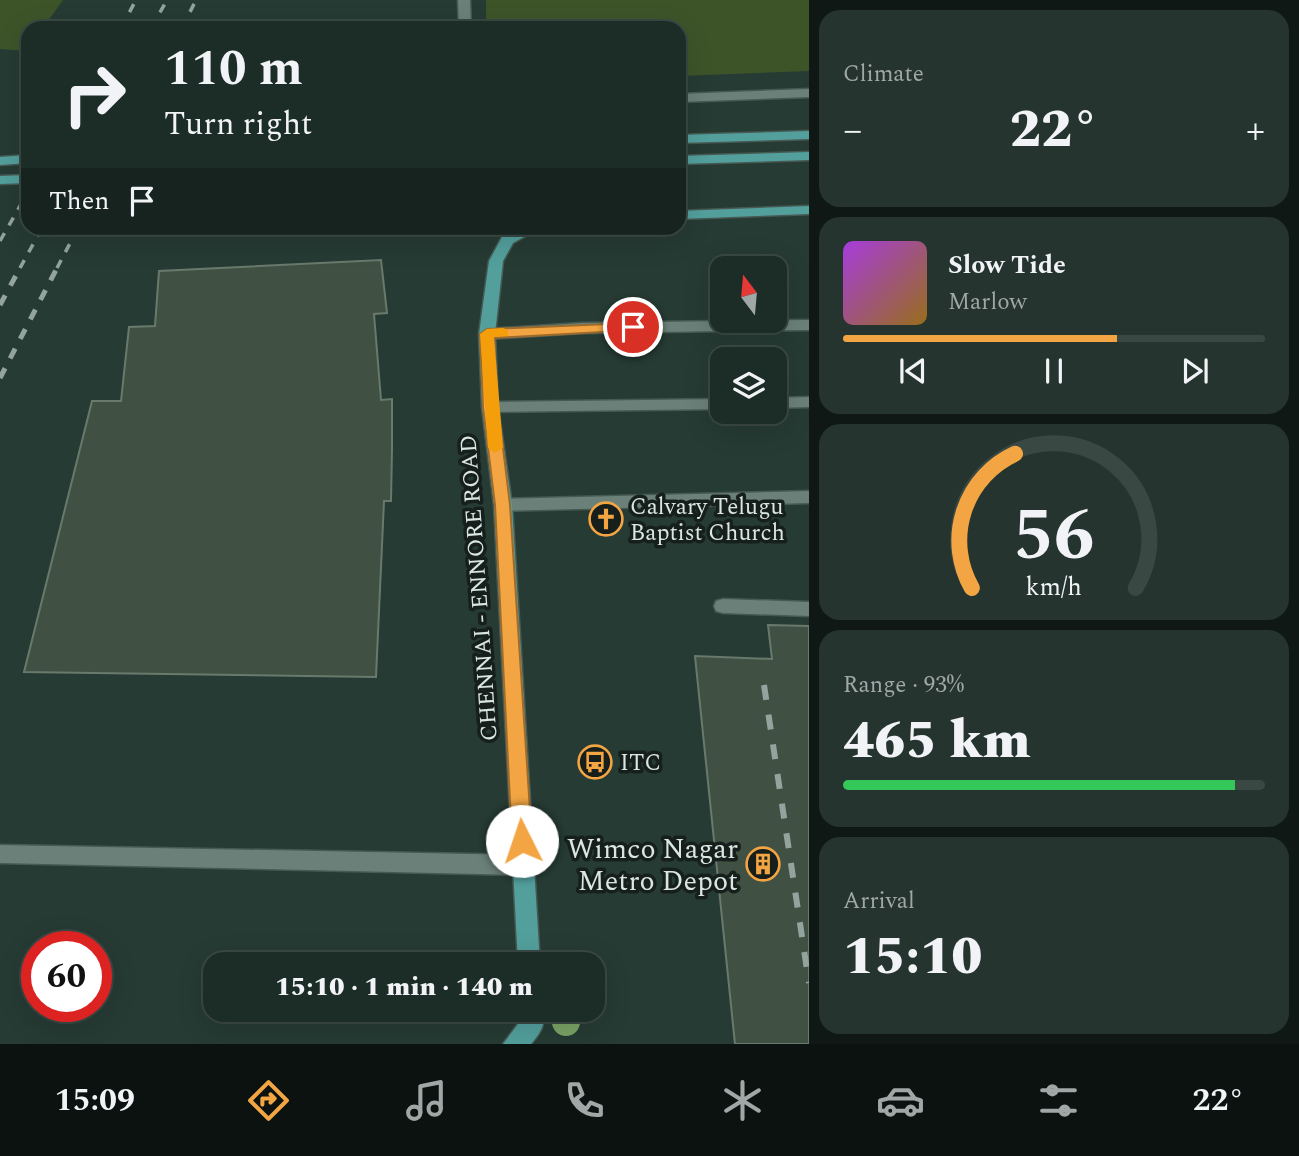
<!DOCTYPE html>
<html lang="en">
<head>
<meta charset="utf-8">
<style>
	:root { --surface:#1c2c27; --page:#25342f; --text:#f1f3f6; --muted:#a0a7a7; --line:#3a4844; --accent:#f2a542 }
	body { margin:0; font-family:Spectral,serif; background:var(--page); color:var(--text); height:100vh; display:flex; flex-direction:column; font-size:26px; white-space:nowrap }
	* { box-sizing:border-box; margin:0 }
	p { font-size:23px; color:var(--muted) }
	.icon { flex:none; width:38px; height:38px; fill:none; stroke:currentColor; stroke-width:2; stroke-linecap:round; stroke-linejoin:round }
	.map { position:relative; flex:1; overflow:hidden }
	.drawer { display:flex; flex-direction:column; gap:10px; padding:10px; background:#0f1815; width:490px }
	.drawer>* { flex:none }
	.top-card { position:absolute; left:21px; top:21px; width:665px; height:214px; border-radius:21px; box-shadow:0 7px 28px #0002,0 0 0 2px var(--line); background:#1c2c27; color:var(--text); overflow:hidden }
	.needle { width:46px; rotate:344deg }
	.buttons { position:absolute; left:710px; top:256px; display:grid; gap:14px }
	.buttons a { display:grid; place-items:center; width:77px; height:77px; border-radius:14px; background:var(--surface); box-shadow:0 7px 28px #0002,0 0 0 2px var(--line); font-size:35px }
	.speed { position:absolute; left:21px; top:931px; display:flex; gap:14px; font-size:35px; font-weight:700; text-align:center }
	.speed>* { display:grid; place-content:center; width:91px; height:91px; border-radius:50%; background:var(--surface); box-shadow:0 7px 28px #0002,0 0 0 2px var(--line); line-height:1 }
	.speed .limit { border:10px solid #d22; background:#fff; color:#111 }
	.pin { position:absolute; display:grid; place-items:center; width:60px; height:60px; color:#fff; margin:-30px; border:4px solid #fff; border-radius:50%; box-shadow:0 2px 7px #0007 }
	.me { position:absolute; width:77px; margin:-38px; rotate:356deg; stroke-linejoin:round; filter:drop-shadow(0 0 5px #0008) }
	.turn { display:flex; align-items:center; gap:24px; height:147px; padding:0 28px; font-size:32px }
	.turn .icon { width:91px; height:91px; stroke-width:2.5 }
	.turn b { display:block; font-size:49px; line-height:60px }
	.then { display:flex; align-items:center; height:66px; padding:0 28px; background:#0003; gap:14px; font-size:26px }
	.big { font-size:52px; font-weight:800; line-height:1.1 }
	.drawer .widget { flex:1; display:flex; flex-direction:column; justify-content:center; gap:10px; min-width:0; padding:0 24px; border-radius:21px; background:var(--page) }
	.drawer .dial { align-items:center; gap:0 }
	.dial svg { height:182px; overflow:visible; fill:none; stroke:var(--line); stroke-width:7; stroke-linecap:round; text-anchor:middle }
	.dial text { fill:var(--text); stroke:none }
	.song { display:flex; align-items:center; gap:21px }
	.cover { width:84px; height:84px; border-radius:10px; background:linear-gradient(135deg,hsl(280 70% 55%),hsl(40 70% 35%)) }
	.played { height:7px; border-radius:4px; background:linear-gradient(90deg,var(--accent) 65%,var(--line) 65%) }
	.keys { display:flex; justify-content:space-around; direction:ltr }
	.heat { display:flex; justify-content:space-between; align-items:center; font-size:38px; direction:ltr }
	.charge { height:10px; border-radius:5px; background:linear-gradient(90deg,#34c759 93%,var(--line) 0) }
	.trip { position:absolute; left:203px; top:952px; width:402px; height:70px; border-radius:21px; background:var(--surface); box-shadow:0 7px 28px #0002,0 0 0 2px var(--line); font-weight:800; line-height:70px; text-align:center }
	.menu { display:flex; height:112px; justify-content:space-around; align-items:center; background:#0b1210; color:var(--muted) }
	.menu .icon { width:49px; height:49px }
	.menu .on { color:var(--accent) }
	.menu b { font-size:32px; color:var(--text) }
	main { display:flex; flex:1; min-height:0 }
	.map>svg:first-child { display:block }
	.green { fill:#3d5429 }
	.building { fill:#405144; stroke:#697a6d; stroke-width:2 }
	.lines { fill:none; stroke-linecap:round; stroke-linejoin:round }
	.service-casing { stroke:#465953; stroke-width:3 }
	.minor-casing { stroke:#465953; stroke-width:3 }
	.primary-casing { stroke:#465953; stroke-width:3 }
	.service { fill:#6a8079; fill-rule:evenodd }
	.minor { fill:#6a8079; fill-rule:evenodd }
	.primary { fill:#529f9c; fill-rule:evenodd }
	.rail-far2 { stroke:#93a39d; stroke-width:3.5; stroke-dasharray:9 9; stroke-linecap:butt }
	.rail-far1 { stroke:#93a39d; stroke-width:5; stroke-dasharray:11 11; stroke-linecap:butt }
	.rail { stroke:#93a39d; stroke-width:6; stroke-dasharray:15 15; stroke-linecap:butt }
	.tree { fill:#7aa265 }
	.route { fill:#f2a542; stroke:#9d6b2b; stroke-width:2 }
	.slow { fill:#f59e0b }
	.labels { text-anchor:middle; stroke-width:7; stroke-linejoin:round; paint-order:stroke }
	.poi-label { font-size:23px; fill:#d9e6e1; stroke:#161f1c; text-anchor:start }
	.street-label { font-size:23px; fill:#d9e6e1; stroke:#161f1c }
	.near-poi-label { font-size:28px; fill:#d9e6e1; stroke:#161f1c; text-anchor:end }
</style>
</head>
<body>
<main>
<div class="map">
<svg width="809" height="1044" viewBox="0 0 809 1044">
	<rect width="100%" height="100%" fill="#263b34"/>
	<g class="green">
		<path d="M0,0H63L43,28H28L27,51L0,49Z"/>
		<path d="M486,0H809V71L679,76V28H486Z"/>
	</g>
	<g class="building">
		<path d="M381,260L387,313L374,314L381,400L392,399V449L391,501H384L376,677L24,672L92,401H121L129,327L155,326L159,271Z"/>
		<path d="M768,625L809,626V1044H735L695,656L772,659Z"/>
	</g>
	<g class="lines">
		<defs>
			<path id="service" d="M723,599L809,602V616L723,613L716,611L714,606L716,601Z"/>
			<g id="minor">
				<path d="M458,0H470L471,28H459Z"/>
				<path d="M809,89V97L679,102V94Z"/>
				<path d="M809,320V330L582,333L487,339L479,334L487,329L582,323Z"/>
				<path d="M809,397V407L775,408V398Z"/>
				<path d="M723,399V409L490,412L482,407L490,402Z"/>
				<path d="M809,491V503L503,511L494,505L503,499Z"/>
				<path d="M0,845L523,855L531,858L534,865L531,872L523,875L0,863Z"/>
			</g>
			<g id="primary">
				<path d="M809,131V139L679,143V135Z"/>
				<path d="M809,152V160L679,164V156Z"/>
				<path d="M28,155V163L0,165V157Z"/>
				<path d="M28,175V183L0,184V176Z"/>
				<path d="M809,206V214L679,219V211Z"/>
				<path d="M523,228H540L513,243L503,261L495,334L498,407L512,505L540,964H518L494,505L482,407L479,334L489,261L502,237Z"/>
				<path d="M520,1010H544C545,1026 541,1032 531,1044H503L521,1020Z"/>
			</g>
		</defs>
		<use href="#service" class="service-casing"/>
		<use href="#minor" class="minor-casing"/>
		<use href="#primary" class="primary-casing"/>
		<use href="#service" class="service"/>
		<use href="#minor" class="minor"/>
		<use href="#primary" class="primary"/>
		<g class="rail-far2">
			<path d="M121,28L136,0"/>
			<path d="M151,28L167,0"/>
			<path d="M182,28L196,0"/>
			<path d="M0,241L28,192"/>
			<path d="M20,268L42,228"/>
			<path d="M57,268L78,228"/>
		</g>
		<g class="rail-far1">
			<path d="M0,305L21,266"/>
			<path d="M0,378L58,266"/>
		</g>
		<path class="rail" d="M764,685L809,983"/>
	</g>
	<circle class="tree" cx="566" cy="1022" r="14"/>
	<path class="route" d="M633,323L638,324V330L494,338L498,407L510,505L532,841L529,847L522,849L515,847L512,841L495,505L483,407L480,334L487,329Z"/>
	<path class="slow" d="M503,328L508,330V336L494,337L503,448L495,453L488,448L480,334L487,329Z"/>
	<defs>
		<symbol id="church-ring" viewBox="-11 -11 22 22"><circle r="9.5" fill="#161f1c" stroke="#f2a542" stroke-width="1.5"/><path d="M-1.2-6h2.4v3.5h3.3v2.4h-3.3V6h-2.4V-.1h-3.3v-2.4h3.3Z" fill="#f2a542"/></symbol>
		<symbol id="bus-ring" viewBox="-11 -11 22 22"><circle r="9.5" fill="#161f1c" stroke="#f2a542" stroke-width="1.5"/><path d="M-5-6H5V4H4V6H2V4H-2V6H-4V4H-5ZM-3.5-4V0h7V-4ZM-3.5 1.2v1.5H-2V1.2ZM2 1.2v1.5H3.5V1.2Z" fill="#f2a542"/></symbol>
		<symbol id="building-ring" viewBox="-11 -11 22 22"><circle r="9.5" fill="#161f1c" stroke="#f2a542" stroke-width="1.5"/><path d="M-4-6H4V6H1V3H-1V6H-4ZM-2.5-4.3h1.7v1.8h-1.7ZM.8-4.3h1.7v1.8H.8ZM-2.5-1h1.7V.8h-1.7ZM.8-1h1.7V.8H.8Z" fill="#f2a542"/></symbol>
	</defs>
	<g fill-rule="evenodd">
		<use href="#church-ring" x="587" y="500" width="38" height="38"/>
		<use href="#bus-ring" x="576" y="743" width="38" height="38"/>
		<use href="#building-ring" x="744" y="845" width="38" height="38"/>
	</g>
	<g class="labels">
		<g class="poi-label">
			<text x="630" y="514">Calvary Telugu<tspan x="630" dy="26">Baptist Church</tspan></text>
			<text x="620" y="770">ITC</text>
		</g>
		<g class="street-label">
			<text transform="translate(478 588) rotate(-94)" y="8">CHENNAI - ENNORE ROAD</text>
		</g>
		<g class="near-poi-label">
			<text x="738" y="858">Wimco Nagar<tspan x="738" dy="32">Metro Depot</tspan></text>
		</g>
	</g>
</svg>
<div class="buttons">
<a><svg class="needle" viewBox="-14 -14 28 28"><path d="M0-13l5 13h-10z" fill="#e53935"/><path d="M0 13l5-13h-10z" fill="#a0a7a7"/></svg></a>
<a><svg class="icon" aria-label="layers" viewBox="0 0 24 24"><path d="M12 4l9 5-9 5-9-5zM3 14l9 5 9-5"/></svg></a>
</div>
<div class="speed"><div class="limit">60</div></div>
<div class="pin" style="left:633px;top:327px;background:#d93025"><svg class="icon" aria-label="arrive" viewBox="0 0 24 24"><path d="M6 21V4h12l-3 4 3 4H6"/></svg></div>
<svg class="me" style="left:522px;top:841px" viewBox="-20 -20 40 40"><circle r="19" fill="#fff"/><path d="M0-13L10 11 0 6-10 11z" fill="#f2a542"/></svg>
<div class="trip">15:10 · 1 min · 140 m</div>
<div class="top-card">
<div class="turn"><svg class="icon" aria-label="right" viewBox="0 0 24 24"><path d="M7 20v-9h11M14 6l5 5-5 5"/></svg><div><b>110 m</b>Turn right</div></div>
<div class="then">Then<svg class="icon" aria-label="arrive" viewBox="0 0 24 24"><path d="M6 21V4h12l-3 4 3 4H6"/></svg></div>
</div>
</div>
<section class="drawer">
<div class="widget"><p>Climate</p>
<div class="heat"><a>−</a><b class="big">22°</b><a>+</a></div>
</div>
<div class="widget">
<div class="song"><i class="cover"></i><div><b>Slow Tide</b><p>Marlow</p></div></div>
<div class="played"></div>
<div class="keys"><svg class="icon" aria-label="previous" viewBox="0 0 24 24"><path d="M18 5L8 12l10 7zM5 5v14"/></svg><svg class="icon" aria-label="pause" viewBox="0 0 24 24"><path d="M8 5v14M16 5v14"/></svg><svg class="icon" aria-label="next" viewBox="0 0 24 24"><path d="M6 5l10 7-10 7zM19 5v14"/></svg></div>
</div>
<div class="widget dial"><svg viewBox="0 0 100 80">
<path d="M14 69A42 42 0 1 1 86 69"/>
<path d="M14 69A42 42 0 0 1 33 10" stroke="#f2a542"/>
<text x="50" y="56" font-size="32" font-weight="700">56</text>
<text x="50" y="72" font-size="11">km/h</text>
</svg></div>
<div class="widget"><p>Range · 93%</p><b class="big">465 km</b><div class="charge"></div></div>
<div class="widget"><p>Arrival</p><b class="big">15:10</b></div>
</section>
</main>
<nav class="menu">
<b>15:09</b>
<svg class="icon on" aria-label="directions" viewBox="0 0 24 24"><path d="M12 3l9 9-9 9-9-9zM9 14v-3h6M13 9l2 2-2 2"/></svg>
<svg class="icon" aria-label="music" viewBox="0 0 24 24"><path d="M9 18V5l10-2v13"/><circle cx="6" cy="18" r="3"/><circle cx="16" cy="16" r="3"/></svg>
<svg class="icon" aria-label="phone" viewBox="0 0 24 24"><path d="M5 4h4l2 5-3 2q2 4 5 5l2-3 5 2v4C11 20 4 13 5 4z"/></svg>
<svg class="icon" aria-label="climate" viewBox="0 0 24 24"><path d="M12 3v18M4 7l16 10M4 17L20 7"/></svg>
<svg class="icon" aria-label="car" viewBox="0 0 24 24"><path d="M5 17H2v-5l4-1 3-4h7l3 4 3 1v5h-3M9 17h6M6 11h13"/><circle cx="7" cy="17" r="2"/><circle cx="17" cy="17" r="2"/></svg>
<svg class="icon" aria-label="filters" viewBox="0 0 24 24"><path d="M4 7h16M4 17h16"/><circle cx="9" cy="7" r="2"/><circle cx="15" cy="17" r="2"/></svg>
<b>22°</b>
</nav>
</body>
</html>
